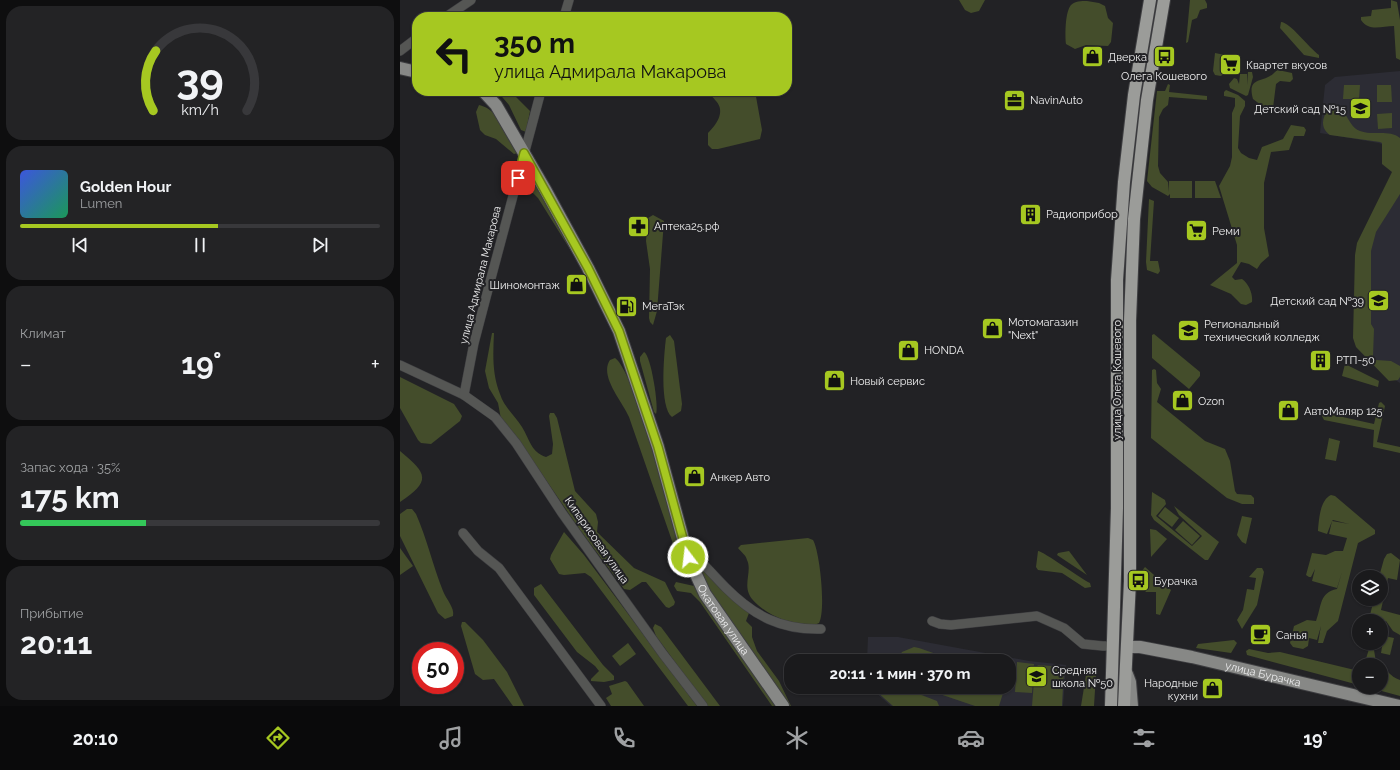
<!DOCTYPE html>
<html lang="ru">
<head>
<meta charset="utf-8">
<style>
	:root { --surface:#1a1a1c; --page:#232325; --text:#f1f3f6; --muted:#9fa1a3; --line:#38383b; --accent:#a6c821 }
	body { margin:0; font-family:Raleway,sans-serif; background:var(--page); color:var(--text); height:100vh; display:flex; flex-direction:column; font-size:15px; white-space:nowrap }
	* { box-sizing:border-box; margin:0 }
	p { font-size:13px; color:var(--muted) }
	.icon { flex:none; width:22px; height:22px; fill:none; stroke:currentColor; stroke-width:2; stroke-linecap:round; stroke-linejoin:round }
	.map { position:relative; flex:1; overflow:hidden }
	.details { display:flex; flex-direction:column; gap:6px; padding:6px; background:#0e0e0f; width:400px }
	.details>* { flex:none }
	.banner { position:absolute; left:12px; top:12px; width:380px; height:84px; border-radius:16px; box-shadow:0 1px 3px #0004,0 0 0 1px var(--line); background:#a6c821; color:#111; overflow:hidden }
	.controls { position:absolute; left:952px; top:570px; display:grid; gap:8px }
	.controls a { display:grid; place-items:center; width:36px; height:36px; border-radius:50%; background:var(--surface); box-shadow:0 1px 3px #0004,0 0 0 1px var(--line); font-size:20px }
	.speed { position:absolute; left:12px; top:642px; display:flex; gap:8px; font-size:20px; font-weight:700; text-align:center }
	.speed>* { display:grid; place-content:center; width:52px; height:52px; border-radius:50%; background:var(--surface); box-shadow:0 1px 3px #0004,0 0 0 1px var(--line); line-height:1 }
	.speed .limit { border:6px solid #d22; background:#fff; color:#111 }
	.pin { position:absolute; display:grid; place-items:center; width:34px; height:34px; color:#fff; margin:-17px; border-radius:8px; box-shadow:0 2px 6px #0006 }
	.me { position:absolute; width:44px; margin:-22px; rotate:345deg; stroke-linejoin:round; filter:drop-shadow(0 0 3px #0008) }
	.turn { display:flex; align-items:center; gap:14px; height:84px; padding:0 16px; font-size:18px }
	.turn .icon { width:52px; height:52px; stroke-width:2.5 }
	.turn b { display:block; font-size:28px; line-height:34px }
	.big { font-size:30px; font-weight:700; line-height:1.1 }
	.details .widget { flex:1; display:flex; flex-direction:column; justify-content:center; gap:6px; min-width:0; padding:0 14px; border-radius:16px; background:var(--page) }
	.details .dial { align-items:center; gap:0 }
	.dial svg { height:104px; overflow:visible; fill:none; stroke:var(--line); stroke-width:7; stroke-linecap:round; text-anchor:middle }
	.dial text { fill:var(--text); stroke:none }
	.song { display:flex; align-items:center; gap:12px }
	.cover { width:48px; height:48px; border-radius:6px; background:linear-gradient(135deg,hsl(230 70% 55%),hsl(150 70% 35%)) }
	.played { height:4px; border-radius:2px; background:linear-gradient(90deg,var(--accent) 55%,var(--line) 55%) }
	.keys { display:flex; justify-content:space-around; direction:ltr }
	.heat { display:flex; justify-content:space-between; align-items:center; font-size:22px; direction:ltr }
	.charge { height:6px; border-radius:3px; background:linear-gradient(90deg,#34c759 35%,var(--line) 0) }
	.trip { position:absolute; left:384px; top:654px; width:232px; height:40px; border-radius:16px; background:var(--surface); box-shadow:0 1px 3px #0004,0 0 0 1px var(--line); font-weight:700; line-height:40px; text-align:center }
	.tabs { display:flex; height:64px; justify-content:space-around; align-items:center; background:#0a0a0b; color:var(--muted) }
	.tabs .icon { width:28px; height:28px }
	.tabs .current { color:var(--accent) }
	.tabs b { font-size:18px; color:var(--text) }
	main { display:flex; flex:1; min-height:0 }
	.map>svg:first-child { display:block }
	.built { fill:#2c2c34 }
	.green { fill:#444d2b }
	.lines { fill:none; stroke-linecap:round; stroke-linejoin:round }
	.minor-casing { stroke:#3e3e41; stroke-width:10 }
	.major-casing { stroke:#3e3e41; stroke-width:14 }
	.highway-casing { stroke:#3e3e41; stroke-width:14 }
	.minor { stroke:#555654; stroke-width:9 }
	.major { stroke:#878886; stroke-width:12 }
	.highway { stroke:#9b9c99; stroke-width:12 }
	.route-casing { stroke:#6c8215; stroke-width:10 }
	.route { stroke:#a6c821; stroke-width:7 }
	.labels { text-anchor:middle; stroke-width:4; stroke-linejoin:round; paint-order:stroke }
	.poi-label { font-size:11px; fill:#ededee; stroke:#222225; text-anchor:start }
	.street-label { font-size:11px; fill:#ededee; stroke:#222225 }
</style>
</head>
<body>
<main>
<section class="details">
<div class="widget dial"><svg viewBox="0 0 100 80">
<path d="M14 69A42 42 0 1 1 86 69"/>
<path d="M14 69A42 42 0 0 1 16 23" stroke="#a6c821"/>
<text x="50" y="56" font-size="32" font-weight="700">39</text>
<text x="50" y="72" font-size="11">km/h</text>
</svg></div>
<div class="widget">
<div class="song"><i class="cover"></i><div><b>Golden Hour</b><p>Lumen</p></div></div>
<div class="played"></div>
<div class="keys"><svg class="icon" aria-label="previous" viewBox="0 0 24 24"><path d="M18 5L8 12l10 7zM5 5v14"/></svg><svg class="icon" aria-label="pause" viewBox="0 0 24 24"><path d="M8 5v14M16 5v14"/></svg><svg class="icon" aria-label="next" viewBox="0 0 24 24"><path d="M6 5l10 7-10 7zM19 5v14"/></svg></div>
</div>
<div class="widget"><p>Климат</p>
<div class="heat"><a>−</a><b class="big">19°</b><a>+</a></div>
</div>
<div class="widget"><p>Запас хода · 35%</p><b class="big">175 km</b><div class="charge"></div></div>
<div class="widget"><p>Прибытие</p><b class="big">20:11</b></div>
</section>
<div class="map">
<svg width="1000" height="706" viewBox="0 0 1000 706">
	<rect width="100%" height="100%" fill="#222225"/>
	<g class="built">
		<path d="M1000,71V153L979,143L920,133L925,85L935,77Z"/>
		<path d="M1000,192V383L992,378L958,343L959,259Z"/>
		<path d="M468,637H498L629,661L666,665L663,706H491L474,691L473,687H609V661H467Z"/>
	</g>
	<g class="green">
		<path d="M559,0H585L579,11L571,13L565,10Z"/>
		<path d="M790,0H805L807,4V8L800,10L797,18L792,20L788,42L786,43Z"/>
		<path d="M991,0L997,2L1000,20V60L996,58L994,26C982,26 969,32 961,20V17L971,16L972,10L991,8Z"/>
		<path d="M687,1L699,3L705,6L708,18L713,23L711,42L708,46L686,45L675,49L666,44C665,35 665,12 671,5C675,1 681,1 687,1Z"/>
		<path d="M881,22C890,22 909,48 919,55V58L904,55L880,28Z"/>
		<path d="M815,53L825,55L823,74L821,76L815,75L813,71Z"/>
		<path d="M878,70L892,73L893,79L890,82L880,81L876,84L873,108L869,111L853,99C847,78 861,82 870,76C874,74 874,72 878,70Z"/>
		<path d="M848,72H852L853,77L848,95L846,96L830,88L829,84L834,78L837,79L839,84L840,74H847V85Z"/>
		<path d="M768,84L770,85L769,92L807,96V100L769,97L768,105L763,109L759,117L758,166L760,173L768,182L769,192V181H792V198H770V194L768,196L752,187L747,181L757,91H765Z"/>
		<path d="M944,85H960L959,99H943Z"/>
		<path d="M977,85H991L992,102H977Z"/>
		<path d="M826,90L838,95L845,101V106L840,116L838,148L841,153L849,158L857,160L862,147L883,139L891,125L904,127L906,130L904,136H894L889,150L871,152L864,183V228L869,256L861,263L857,269L849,264L841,262L832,277L835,280L842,279C849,284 853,294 852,302L846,305L841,304L831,294L810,285L837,263V245L819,186L830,166L832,157V113L835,106V98L824,96V92Z"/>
		<path d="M97,91H110L130,111L126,132L121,130L109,105Z"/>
		<path d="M309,91H355L362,130L360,139L318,149H312L308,145V133C316,125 326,112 316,101C313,97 311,96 309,91Z"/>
		<path d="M79,105C99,109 109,137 118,153L114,154L96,139L85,135L80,130L76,112Z"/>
		<path d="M933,107C950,111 947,126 960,131C973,136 989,129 1000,138V194L976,232L971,251V324L974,329L973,356L976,360L991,361L1000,366V377L998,380L989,381L956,347L953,338L955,255L957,243L992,172L982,164V143L980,142L930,135C920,128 922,118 928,109Z"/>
		<path d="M992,113V128L978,129L977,114Z"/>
		<path d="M128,174L132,176L176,259L138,198L125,185V178Z"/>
		<path d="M795,181H815L821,198H795Z"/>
		<path d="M749,199L754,201L750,261H758L760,271L758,274L747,270L746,262Z"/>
		<path d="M253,215L264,221L257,311L253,325L250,322L249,318L250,269L246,241L248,218Z"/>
		<path d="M92,333H94C93,354 92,374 100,394C104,407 115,416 122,427C130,440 131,452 146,457L152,454L153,444L149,416L150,413H154L157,418L175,491L196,514L198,522L197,532L234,568L265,582L275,602L274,605L269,608L266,607L246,582H242L230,590L224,589L178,527L120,442L101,419L98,403L89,388L85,371Z"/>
		<path d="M754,334L800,372V376L789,389L752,358V335Z"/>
		<path d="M270,335L274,341L282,404L281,411L272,417C259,407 264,354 266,338Z"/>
		<path d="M244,352C251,355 259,407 256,414L254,412L240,361V357Z"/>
		<path d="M215,358C236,373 276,527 286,561L284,563L279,561L229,417C222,401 199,376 210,360Z"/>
		<path d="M945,364L979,381L978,387L942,376Z"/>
		<path d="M754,369L756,370L757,383L761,389L757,402L805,441L825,449L830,461L835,491L837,494L851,495L854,498V504H842L827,498L751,438L752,370Z"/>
		<path d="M0,377L54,404L62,416L60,421L31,444L21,443L18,440L0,408Z"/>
		<path d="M981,402L985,406L977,442L1000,447V453L973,447L974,430L924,420L920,412L974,424L979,403Z"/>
		<path d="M929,438L940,441L936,461L925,459Z"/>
		<path d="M0,451C28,474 31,481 0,502Z"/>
		<path d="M752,492L765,500L766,504L756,516L792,546L802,536L779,515L774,506L819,542L808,560H805L754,520L751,515Z"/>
		<path d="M931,495L935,496L975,530V534L958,543L938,621L927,631L923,643H918L921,626L917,640L909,638L908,646L903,649L893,647L890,643L894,626L907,620L916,621C922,605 919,593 937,589L942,572L937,588L912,581L915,569L911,577H909L906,575L912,553L926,555L935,551H943L947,538L929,534L932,521L949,524L933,520L932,521L927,534L918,531V530C919,519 920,500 931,495Z"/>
		<path d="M765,507L779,518L772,527L758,516Z"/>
		<path d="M7,509H12L16,514C27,539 33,566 43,591C46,599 55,608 53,616L45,619L38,613L0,536V514Z"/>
		<path d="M842,516L852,518L846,544L842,542L837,535Z"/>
		<path d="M783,521L800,536L792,545L775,530Z"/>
		<path d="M750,529L756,530L767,539L751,557Z"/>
		<path d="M164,532L184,555L297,706H288L191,577L185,573L164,575L159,574L150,559L151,555Z"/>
		<path d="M408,538L413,540C420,552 426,611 419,623C402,633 356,611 349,594C344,583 352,570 347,560C346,555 341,552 338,548L341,545Z"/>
		<path d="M0,548L13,566L0,575Z"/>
		<path d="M638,551C643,551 681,579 690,583L691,587L685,588L662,573L638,570L636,567Z"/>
		<path d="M669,551L687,575L657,555L658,553Z"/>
		<path d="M991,553L1000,560L997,580L988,578L981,610L1000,615V635L993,631L986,621H970L969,619L974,599H981V577H979L984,559L987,554Z"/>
		<path d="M745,567L771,590L760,615L756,614V592H746L741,586V572Z"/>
		<path d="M857,568H862L864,572L857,605L842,629L837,620L843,610L847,589L854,590L856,578L849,577Z"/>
		<path d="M304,571L349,613L346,621L352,627V637L357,651L379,681L391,706H387L305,584L300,572Z"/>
		<path d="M276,582L294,586L378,706H372L300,602L291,593L277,591L274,586Z"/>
		<path d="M141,584L203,665L214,676V680L204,682L191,681V679L199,671L195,666L177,652L134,595V588Z"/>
		<path d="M62,622H65L83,640L107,672L124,706H113L94,679L83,680L75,674L61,626Z"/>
		<path d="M255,624L261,627L320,706H307L256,636L253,628Z"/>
		<path d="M984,636L994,638L990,655L981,653Z"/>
		<path d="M834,640L837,643L831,653L796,648L798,644Z"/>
		<path d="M228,643L236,654L220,666L212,656Z"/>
		<path d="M514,647L519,648L556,661H496L502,652Z"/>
		<path d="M849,649L868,653L880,652L959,671V685L847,655L846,651Z"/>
		<path d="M969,649L974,650L976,662C985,667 990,677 1000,680V696L967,687H981V665H964Z"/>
		<path d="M617,662L634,664L632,693L615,692Z"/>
		<path d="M638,665L664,667L662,706H632L635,669Z"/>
		<path d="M691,670L696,674L694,706H681L686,675Z"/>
		<path d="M225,681L227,682L244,706H211L206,698L212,694L209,686Z"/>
		<path d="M474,687H501L537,701L539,706H493L476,691Z"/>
		<path d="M519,687H605L599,706H575Z"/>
	</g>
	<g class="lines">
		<defs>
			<g id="minor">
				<path d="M46,17L71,0"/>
				<path d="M164,17L169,0"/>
				<path d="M0,51L17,38"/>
				<path d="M0,365L64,395L95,417L116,443L162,513L263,654L303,706"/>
				<path d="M64,395L74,343L90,282L141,91"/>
				<path d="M63,533L78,551L99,568L201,706"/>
				<path d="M292,567L300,564L305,566C312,573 319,581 326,588C354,616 381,630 421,629"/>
				<path d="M532,621L540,624L551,625L637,616L664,628L683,644L703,646H713"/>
			</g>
			<g id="major">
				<path d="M0,68L17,72"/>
				<path id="s1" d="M83,91L96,105L146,191L188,268L219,331L258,447L288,557L305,594L383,706"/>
				<path id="s2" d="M727,647H740L792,657L999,706"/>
				<path d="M727,674L730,682L732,706"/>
			</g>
			<g id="highway">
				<path d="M711,706L717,508V280L724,182L734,95L750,0"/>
				<path d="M724,706L730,581V321L734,219L747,100L764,0"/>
			</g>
		</defs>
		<use href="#minor" class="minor-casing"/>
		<use href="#major" class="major-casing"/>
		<use href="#highway" class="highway-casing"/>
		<use href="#minor" class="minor"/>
		<use href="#major" class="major"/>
		<use href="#highway" class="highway"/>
	</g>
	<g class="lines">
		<defs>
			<path id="route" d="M118,178L124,153L188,268L219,331L258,447L288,557"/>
		</defs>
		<use href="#route" class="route-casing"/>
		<use href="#route" class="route"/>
	</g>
	<defs>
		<symbol id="bus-square" viewBox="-11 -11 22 22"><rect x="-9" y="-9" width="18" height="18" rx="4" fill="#a6c821" stroke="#222225"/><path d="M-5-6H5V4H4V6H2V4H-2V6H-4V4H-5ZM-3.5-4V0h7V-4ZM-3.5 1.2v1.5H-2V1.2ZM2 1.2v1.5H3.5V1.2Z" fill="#111"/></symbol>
		<symbol id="shop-square" viewBox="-11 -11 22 22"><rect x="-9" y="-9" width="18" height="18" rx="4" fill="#a6c821" stroke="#222225"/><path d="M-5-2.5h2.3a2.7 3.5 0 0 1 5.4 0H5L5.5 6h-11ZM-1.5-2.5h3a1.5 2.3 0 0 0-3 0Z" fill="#111"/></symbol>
		<symbol id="supermarket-square" viewBox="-11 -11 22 22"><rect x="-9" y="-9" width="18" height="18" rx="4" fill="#a6c821" stroke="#222225"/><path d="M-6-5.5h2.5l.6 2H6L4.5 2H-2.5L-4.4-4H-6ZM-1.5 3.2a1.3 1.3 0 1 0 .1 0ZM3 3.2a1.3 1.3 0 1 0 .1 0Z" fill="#111"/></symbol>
		<symbol id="office-square" viewBox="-11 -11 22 22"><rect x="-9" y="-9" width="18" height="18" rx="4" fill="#a6c821" stroke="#222225"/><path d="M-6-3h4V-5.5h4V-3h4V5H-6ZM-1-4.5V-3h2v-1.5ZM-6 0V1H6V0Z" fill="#111"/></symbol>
		<symbol id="school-square" viewBox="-11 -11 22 22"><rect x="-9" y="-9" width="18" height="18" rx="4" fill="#a6c821" stroke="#222225"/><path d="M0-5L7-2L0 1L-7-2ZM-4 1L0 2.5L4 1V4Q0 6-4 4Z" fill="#111"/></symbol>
		<symbol id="building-square" viewBox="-11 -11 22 22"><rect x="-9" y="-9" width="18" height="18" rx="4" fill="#a6c821" stroke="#222225"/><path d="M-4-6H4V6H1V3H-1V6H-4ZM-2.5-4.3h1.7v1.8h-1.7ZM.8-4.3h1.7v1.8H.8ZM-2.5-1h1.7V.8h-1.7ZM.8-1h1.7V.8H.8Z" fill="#111"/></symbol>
		<symbol id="pharmacy-square" viewBox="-11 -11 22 22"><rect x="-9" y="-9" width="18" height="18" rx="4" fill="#a6c821" stroke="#222225"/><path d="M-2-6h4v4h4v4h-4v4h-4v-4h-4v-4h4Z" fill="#111"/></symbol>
		<symbol id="fuel-square" viewBox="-11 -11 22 22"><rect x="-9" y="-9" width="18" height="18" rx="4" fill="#a6c821" stroke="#222225"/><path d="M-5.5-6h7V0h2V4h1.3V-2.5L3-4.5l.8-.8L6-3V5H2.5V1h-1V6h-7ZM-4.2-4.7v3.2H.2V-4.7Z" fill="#111"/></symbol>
		<symbol id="university-square" viewBox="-11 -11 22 22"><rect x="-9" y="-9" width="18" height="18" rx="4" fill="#a6c821" stroke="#222225"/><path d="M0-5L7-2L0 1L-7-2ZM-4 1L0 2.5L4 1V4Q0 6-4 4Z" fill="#111"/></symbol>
		<symbol id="cafe-square" viewBox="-11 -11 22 22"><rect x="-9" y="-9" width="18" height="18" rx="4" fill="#a6c821" stroke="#222225"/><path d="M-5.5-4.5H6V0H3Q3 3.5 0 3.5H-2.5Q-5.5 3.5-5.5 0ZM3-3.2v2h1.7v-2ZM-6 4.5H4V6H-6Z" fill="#111"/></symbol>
	</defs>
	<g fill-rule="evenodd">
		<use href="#bus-square" x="752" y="44" width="25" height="25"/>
		<use href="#shop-square" x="680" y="44" width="25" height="25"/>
		<use href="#supermarket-square" x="818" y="52" width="25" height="25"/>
		<use href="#office-square" x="602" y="88" width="25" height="25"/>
		<use href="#school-square" x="948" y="96" width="25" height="25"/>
		<use href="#building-square" x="618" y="202" width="25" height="25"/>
		<use href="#pharmacy-square" x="226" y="214" width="25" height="25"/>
		<use href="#supermarket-square" x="784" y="218" width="25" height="25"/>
		<use href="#shop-square" x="164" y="272" width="25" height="25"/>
		<use href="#school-square" x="966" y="288" width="25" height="25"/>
		<use href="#fuel-square" x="214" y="294" width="25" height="25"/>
		<use href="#shop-square" x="580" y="316" width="25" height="25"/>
		<use href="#university-square" x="776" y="318" width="25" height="25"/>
		<use href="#shop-square" x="496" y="338" width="25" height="25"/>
		<use href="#building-square" x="908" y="348" width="25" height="25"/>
		<use href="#shop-square" x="422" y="368" width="25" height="25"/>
		<use href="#shop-square" x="770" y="388" width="25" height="25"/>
		<use href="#shop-square" x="876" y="398" width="25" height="25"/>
		<use href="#shop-square" x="282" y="464" width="25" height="25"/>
		<use href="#bus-square" x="726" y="568" width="25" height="25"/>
		<use href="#cafe-square" x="848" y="622" width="25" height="25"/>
		<use href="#school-square" x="624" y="664" width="25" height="25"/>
		<use href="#shop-square" x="800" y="676" width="25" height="25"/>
	</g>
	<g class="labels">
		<g class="poi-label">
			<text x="708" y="61">Дверка</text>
			<text x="846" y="69">Квартет вкусов</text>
			<text x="764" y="80" text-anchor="middle">Олега Кошевого</text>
			<text x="630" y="104">NavinAuto</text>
			<text x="946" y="113" text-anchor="end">Детский сад №15</text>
			<text x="646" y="218">Радиоприбор</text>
			<text x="254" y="230">Аптека25.рф</text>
			<text x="812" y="235">Реми</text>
			<text x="160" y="289" text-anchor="end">Шиномонтаж</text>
			<text x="964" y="305" text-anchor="end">Детский сад №39</text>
			<text x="242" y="310">МегаТэк</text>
			<text x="608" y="326">Мотомагазин<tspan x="608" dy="13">"Next"</tspan></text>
			<text x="804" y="328">Региональный<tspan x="804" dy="13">технический колледж</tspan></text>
			<text x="524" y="354">HONDA</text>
			<text x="936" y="364">РТП-50</text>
			<text x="450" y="385">Новый сервис</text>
			<text x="798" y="405">Ozon</text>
			<text x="904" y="415">АвтоМаляр 125</text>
			<text x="310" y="481">Анкер Авто</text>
			<text x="754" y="585">Бурачка</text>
			<text x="876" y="639">Санья</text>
			<text x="652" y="674">Средняя<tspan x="652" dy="13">школа №50</tspan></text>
			<text x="798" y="687" text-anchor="end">Народные<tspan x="798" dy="13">кухни</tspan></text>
		</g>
		<g class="street-label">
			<text transform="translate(80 275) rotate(-76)" y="4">улица Адмирала Макарова</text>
			<text transform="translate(717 380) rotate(-90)" y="4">улица Олега Кошевого</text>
			<text transform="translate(197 540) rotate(55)" y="4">Кипарисовая улица</text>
			<text dy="4" stroke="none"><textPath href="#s1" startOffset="585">Окатовая улица</textPath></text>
			<text dy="4" stroke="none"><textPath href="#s2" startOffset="139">улица Бурачка</textPath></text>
		</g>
	</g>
</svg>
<div class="controls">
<a><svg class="icon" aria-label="layers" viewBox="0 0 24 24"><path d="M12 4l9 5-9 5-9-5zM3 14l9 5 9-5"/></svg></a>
<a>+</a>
<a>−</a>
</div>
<div class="speed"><div class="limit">50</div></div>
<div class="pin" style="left:118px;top:178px;background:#d93025"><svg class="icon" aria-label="arrive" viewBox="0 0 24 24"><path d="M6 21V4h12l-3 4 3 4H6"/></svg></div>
<svg class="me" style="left:288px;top:557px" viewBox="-20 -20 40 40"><circle r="17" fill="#a6c821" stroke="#fff" stroke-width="3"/><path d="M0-11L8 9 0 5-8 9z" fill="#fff"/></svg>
<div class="trip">20:11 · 1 мин · 370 m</div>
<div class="banner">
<div class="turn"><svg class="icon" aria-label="left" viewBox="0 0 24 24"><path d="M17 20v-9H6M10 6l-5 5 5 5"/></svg><div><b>350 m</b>улица Адмирала Макарова</div></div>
</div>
</div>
</main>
<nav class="tabs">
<b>20:10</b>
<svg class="icon current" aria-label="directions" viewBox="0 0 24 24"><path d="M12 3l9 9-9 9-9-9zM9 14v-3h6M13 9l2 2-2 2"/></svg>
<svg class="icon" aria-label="music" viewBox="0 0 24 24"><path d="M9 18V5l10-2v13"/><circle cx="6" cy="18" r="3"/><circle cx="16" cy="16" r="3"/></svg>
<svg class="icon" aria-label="phone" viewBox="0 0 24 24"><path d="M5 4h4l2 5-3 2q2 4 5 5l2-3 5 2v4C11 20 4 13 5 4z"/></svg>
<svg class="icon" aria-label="climate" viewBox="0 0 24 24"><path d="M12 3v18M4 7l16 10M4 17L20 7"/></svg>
<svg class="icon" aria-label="car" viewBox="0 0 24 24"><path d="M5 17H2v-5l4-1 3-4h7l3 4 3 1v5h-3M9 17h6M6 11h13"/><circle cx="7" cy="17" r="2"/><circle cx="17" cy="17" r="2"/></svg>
<svg class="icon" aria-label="filters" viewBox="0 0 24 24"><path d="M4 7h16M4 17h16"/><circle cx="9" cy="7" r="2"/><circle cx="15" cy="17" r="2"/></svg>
<b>19°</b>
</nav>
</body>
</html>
